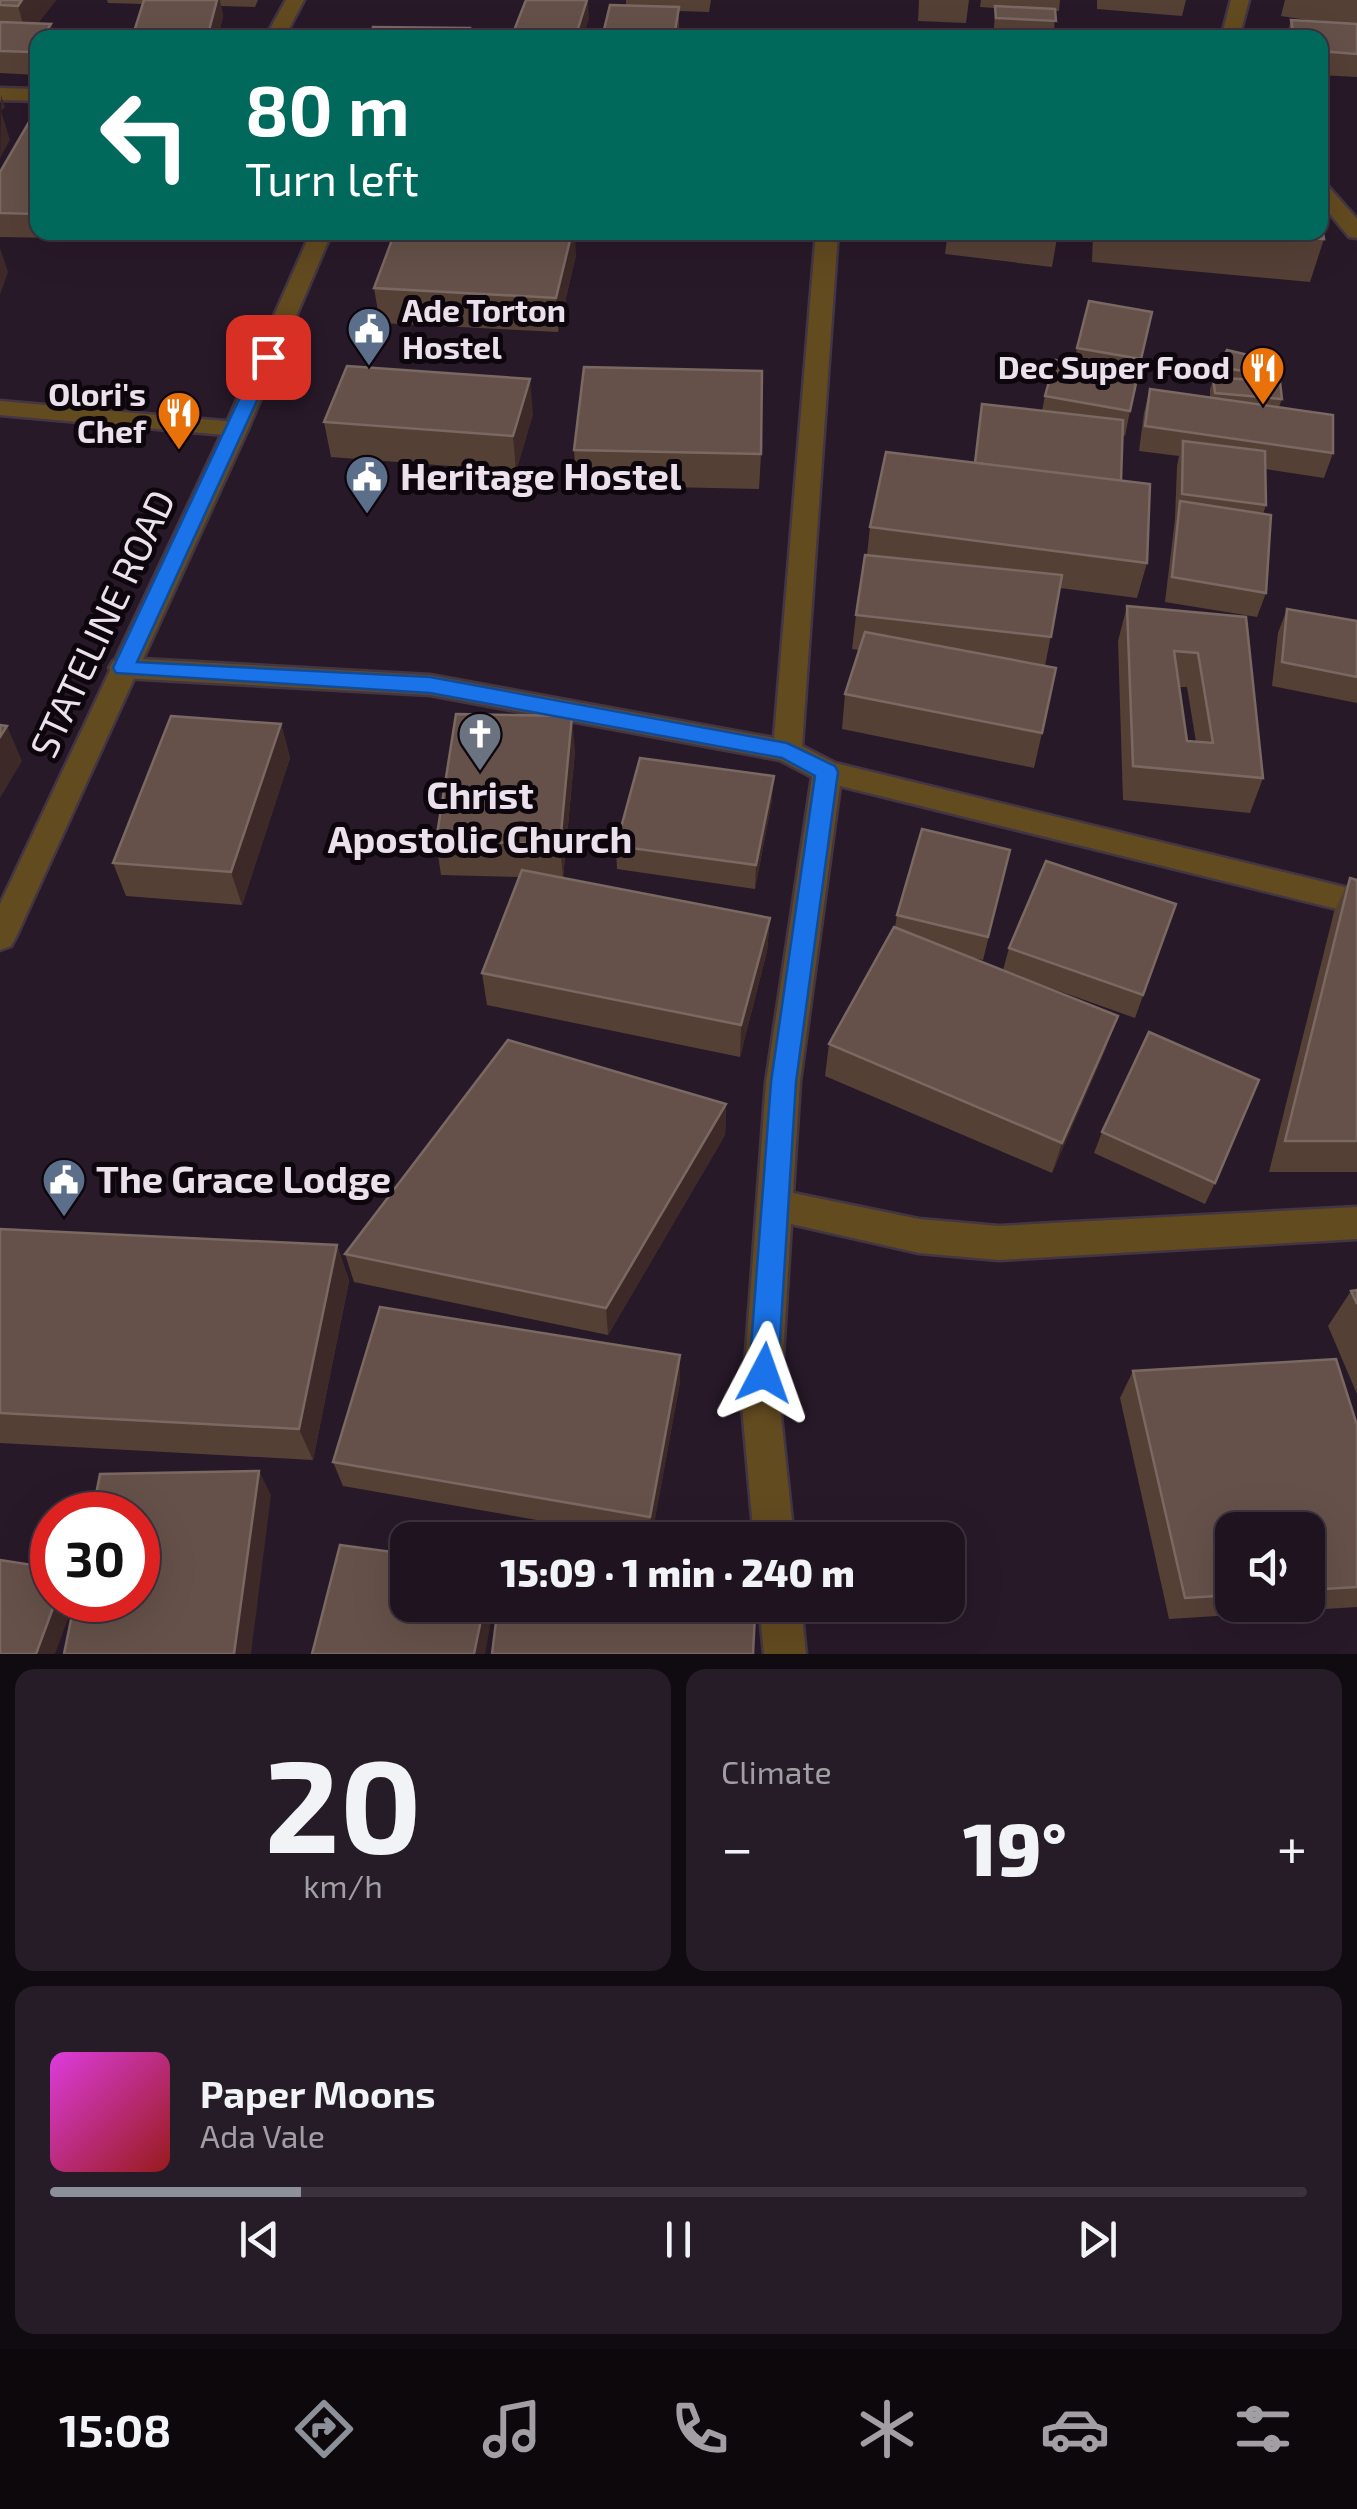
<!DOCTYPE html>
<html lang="en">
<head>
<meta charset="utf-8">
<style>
	:root { --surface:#1e131f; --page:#261c28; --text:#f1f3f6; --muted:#a19ea4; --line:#3c323d; --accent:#8c9099 }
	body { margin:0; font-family:"Exo 2",sans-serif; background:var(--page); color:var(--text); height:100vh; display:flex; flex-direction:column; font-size:38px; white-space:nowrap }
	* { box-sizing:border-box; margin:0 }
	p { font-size:32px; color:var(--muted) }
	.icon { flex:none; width:55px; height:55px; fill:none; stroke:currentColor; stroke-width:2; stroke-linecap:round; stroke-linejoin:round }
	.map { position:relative; height:1654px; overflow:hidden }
	.details { display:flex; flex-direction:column; gap:15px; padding:15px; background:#100a11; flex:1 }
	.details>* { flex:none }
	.hud { position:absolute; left:30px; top:30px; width:1298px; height:210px; border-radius:20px; box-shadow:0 10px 40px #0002,0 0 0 2px var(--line); background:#00695c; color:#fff; overflow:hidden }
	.tools { position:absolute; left:1215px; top:1512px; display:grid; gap:20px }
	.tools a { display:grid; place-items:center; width:110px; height:110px; border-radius:20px; background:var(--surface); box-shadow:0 10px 40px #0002,0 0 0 2px var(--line); font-size:50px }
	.speed { position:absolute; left:30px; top:1492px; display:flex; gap:20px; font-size:50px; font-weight:700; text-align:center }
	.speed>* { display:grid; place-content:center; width:130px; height:130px; border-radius:50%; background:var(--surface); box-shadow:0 10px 40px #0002,0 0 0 2px var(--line); line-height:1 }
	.speed .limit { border:15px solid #d22; background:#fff; color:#111 }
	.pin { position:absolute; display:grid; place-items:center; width:85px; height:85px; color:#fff; margin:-42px; border-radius:20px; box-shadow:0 5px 15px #0006 }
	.me { position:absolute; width:110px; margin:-55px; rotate:4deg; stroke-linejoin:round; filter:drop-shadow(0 0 8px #0008) }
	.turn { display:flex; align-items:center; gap:35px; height:210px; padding:0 50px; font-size:45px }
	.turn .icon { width:130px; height:130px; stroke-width:2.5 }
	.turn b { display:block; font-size:70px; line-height:85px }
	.big { font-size:75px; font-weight:800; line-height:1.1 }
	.details .card { flex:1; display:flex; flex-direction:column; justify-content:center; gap:15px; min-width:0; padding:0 35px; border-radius:20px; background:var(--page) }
	.details .dial { align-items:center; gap:0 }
	.dial b { font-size:130px; line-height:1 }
	.song { display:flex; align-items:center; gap:30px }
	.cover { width:120px; height:120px; border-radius:15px; background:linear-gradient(135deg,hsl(300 70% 55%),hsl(0 70% 35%)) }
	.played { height:10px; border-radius:5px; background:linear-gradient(90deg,var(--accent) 20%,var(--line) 20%) }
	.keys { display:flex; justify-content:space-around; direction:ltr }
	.heat { display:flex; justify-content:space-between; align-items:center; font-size:55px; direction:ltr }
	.details .tiles { flex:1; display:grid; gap:15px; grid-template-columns:1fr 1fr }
	.card:last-child { grid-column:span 2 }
	.trip { position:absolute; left:390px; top:1522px; width:575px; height:100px; border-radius:20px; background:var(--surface); box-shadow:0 10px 40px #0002,0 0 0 2px var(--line); font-weight:800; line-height:100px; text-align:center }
	.tab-bar { display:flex; height:160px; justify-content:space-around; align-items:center; background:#0c080c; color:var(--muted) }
	.tab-bar .icon { width:70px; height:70px }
	.tab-bar .selected { color:var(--accent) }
	.tab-bar b { font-size:45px; color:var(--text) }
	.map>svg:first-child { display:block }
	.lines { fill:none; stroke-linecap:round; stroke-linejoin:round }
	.minor-casing { stroke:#433544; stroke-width:5 }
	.tertiary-casing { stroke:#433544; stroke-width:5 }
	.minor { fill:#634b20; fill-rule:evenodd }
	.tertiary { fill:#634b20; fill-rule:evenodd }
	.wall { fill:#554036; fill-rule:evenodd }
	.shaded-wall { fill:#3c2928 }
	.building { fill:#655149; stroke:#7a6863; stroke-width:2.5; fill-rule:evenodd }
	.route { fill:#1a73e8; stroke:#114b97; stroke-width:2.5 }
	.labels { text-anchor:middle; stroke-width:10; stroke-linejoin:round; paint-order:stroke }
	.far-poi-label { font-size:32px; font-weight:bold; fill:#ebe1ec; stroke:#0d060d; text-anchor:end }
	.poi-label { font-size:38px; font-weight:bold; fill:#ebe1ec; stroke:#0d060d; text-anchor:start }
	.street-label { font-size:38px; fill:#ebe1ec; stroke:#0d060d }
</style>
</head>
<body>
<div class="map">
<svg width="1357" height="1654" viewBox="0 0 1357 1654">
	<rect width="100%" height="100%" fill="#281929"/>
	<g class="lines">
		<defs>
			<g id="minor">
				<path d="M286,0H304L284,38H265Z"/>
				<path d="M1231,0H1249L1239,38H1221Z"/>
				<path d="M0,88L38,89V101L0,100Z"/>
				<path d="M1320,183L1327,185L1357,219V238L1349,237L1320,202Z"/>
				<path d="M816,232H838L802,746L835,763L1357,890V914L840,786L800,1082L793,1193L919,1219L999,1226L1357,1207V1239L999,1260L919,1253L791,1224L780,1406L794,1540H754L742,1406L766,1082L812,777L780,760L430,695L123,678L113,675L109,668L113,661L123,658L430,675L774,738Z"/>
				<path d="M0,401L236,422L248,429L236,436L0,415Z"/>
				<path d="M759,1605H801L806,1654H764Z"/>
			</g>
			<path id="tertiary" d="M311,232H332L248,429L16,937L11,946L0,950V904L224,429Z"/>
		</defs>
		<use href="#minor" class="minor-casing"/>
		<use href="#tertiary" class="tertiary-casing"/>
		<use href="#minor" class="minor"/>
		<use href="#tertiary" class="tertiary"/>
	</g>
	<g class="wall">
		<path d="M0,0H56L38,23L51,24L55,38H38V75L0,73Z"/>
		<path d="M107,0H258L255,7L221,6L223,16L218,38H132L143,4L108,3Z"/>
		<path d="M626,0H711L709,12L679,11V30L626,5Z"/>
		<path d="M919,0H969L966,23L918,21Z"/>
		<path d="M981,0H1060L1059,11H1055L1054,32H1044L1046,38H1001V33L1041,32L994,29L995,8L980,7Z"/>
		<path d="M1097,0H1186L1182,16L1097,9Z"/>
		<path d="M1285,0H1357V77L1320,75V38H1286L1291,20L1313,21L1281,16Z"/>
		<path d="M38,122V232H59L56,238L0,237V172Z"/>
		<path d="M948,232H1058L1052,267L945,254Z"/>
		<path d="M1093,232H1320L1324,239L1310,282L1092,262Z"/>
		<path d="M576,255L558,332L380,323L374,288Z"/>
		<path d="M1152,312L1130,411L1125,436L1123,435L1121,481L1147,563L1137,598L1060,588L1045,666L1042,733L1034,768L842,729L845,694L859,650L852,649L856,615L867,555L870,527L974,463L982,404L1042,411L1045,396L1074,364L1077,348Z"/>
		<path d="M1274,361L1268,381L1282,399L1279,407L1333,453L1324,478L1265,469L1266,505L1263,514L1266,593L1257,617L1165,602L1175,519L1177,466L1179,456L1139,451L1144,413L1150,389L1210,397V389L1218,367Z"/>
		<path d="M533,414L516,471L331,457L324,422Z"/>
		<path d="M574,450L761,454L759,489L576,485Z"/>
		<path d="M1127,606L1246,617L1263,778L1250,813L1123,800L1118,641ZM1179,687H1187L1196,742L1187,741Z"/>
		<path d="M1287,609L1357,621V703L1272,686L1278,633Z"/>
		<path d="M281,724L290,758L242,905L126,896L113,863Z"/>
		<path d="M575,751L563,878L770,918L767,951L740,1057L487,1005L482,973L519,877L441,875L436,841Z"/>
		<path d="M772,800L755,889L617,869L616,846Z"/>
		<path d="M1010,850L983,960L969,957L1003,970L1009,948L1176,904L1135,1018L1017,976L1106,1048L1052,1173L825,1076L829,1044L895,927L897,915Z"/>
		<path d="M1350,878L1357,880V1172H1269L1334,912Z"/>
		<path d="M726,1104L725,1135L608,1335L354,1282L345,1254Z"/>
		<path d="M1102,1132L1215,1183L1205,1204L1094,1153Z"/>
		<path d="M0,1229L337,1245L349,1281L313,1460L0,1443Z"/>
		<path d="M1357,1290V1394L1328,1326L1351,1291Z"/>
		<path d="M1133,1371L1357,1425V1607L1169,1619L1120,1398ZM1232,1530H1308V1605H1232Z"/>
		<path d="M680,1382L651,1540L343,1486L333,1462Z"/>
	</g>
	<g class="shaded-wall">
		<path d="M22,0H56L27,38L18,6Z"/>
		<path d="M217,0H220L223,16L218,38H207Z"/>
		<path d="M587,0H588L589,19L583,38H575Z"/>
		<path d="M679,7L678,38H674Z"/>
		<path d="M51,24L55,38H42Z"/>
		<path d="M38,44V70L32,52Z"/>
		<path d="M1,95L5,107L1,111L10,140L0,158Z"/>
		<path d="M572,232H575L576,255L558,332L556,298Z"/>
		<path d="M0,248L8,272L0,295Z"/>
		<path d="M530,379L533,414L516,471L513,436Z"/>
		<path d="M572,716L575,751L563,878L560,844Z"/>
		<path d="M281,724L290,758L242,905L231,872Z"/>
		<path d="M7,726L22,761L0,798V737Z"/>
		<path d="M774,776L772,800L755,889L756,865Z"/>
		<path d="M770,918L767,951L740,1057L741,1025Z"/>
		<path d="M1118,1016L1106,1048L1052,1173L1062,1143Z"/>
		<path d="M726,1104L725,1135L608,1335L606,1308Z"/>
		<path d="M337,1245L349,1281L313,1460L299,1429Z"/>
		<path d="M680,1355V1382L651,1540L650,1517Z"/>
		<path d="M259,1471L271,1495L251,1654H234Z"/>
		<path d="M56,1600H75L55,1654H36Z"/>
		<path d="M484,1605H494L485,1654H474Z"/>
	</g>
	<g class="building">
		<path d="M0,0H22L18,6L0,5Z"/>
		<path d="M144,0H217L207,38H132Z"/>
		<path d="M526,0H587L575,38H511Z"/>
		<path d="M610,5L679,7L674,38H602Z"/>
		<path d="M995,6L1055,9L1056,21L996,18Z"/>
		<path d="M1291,20L1357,24V54L1320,51V38H1294Z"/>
		<path d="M0,22L51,24L42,38H38V44L32,52L0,51Z"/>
		<path d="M373,27L470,28L468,38H370Z"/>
		<path d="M894,30L980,36V38H893Z"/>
		<path d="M1044,32L1046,38H1003L1001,33Z"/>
		<path d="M29,122H38V214L0,213V172Z"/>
		<path d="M1320,212L1324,239L1245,232H1320Z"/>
		<path d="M395,232H572L556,298L374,288Z"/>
		<path d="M1089,301L1152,312L1141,359L1077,348Z"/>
		<path d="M1227,350L1274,361L1270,375L1218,367Z"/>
		<path d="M1055,360L1138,374L1130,411L1045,396Z"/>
		<path d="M347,366L530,379L513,436L324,422Z"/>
		<path d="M584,367L762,371L761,454L574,450Z"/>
		<path d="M1213,377L1280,382L1282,399L1215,393Z"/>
		<path d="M1150,389L1333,415V453L1145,426Z"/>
		<path d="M982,404L1123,420L1121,481L975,463Z"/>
		<path d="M1183,441L1265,451L1266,505L1182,494Z"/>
		<path d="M886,452L1150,484L1147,563L870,527Z"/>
		<path d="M1180,501L1271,515L1266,593L1172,577Z"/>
		<path d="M865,555L1062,575L1051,637L856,615Z"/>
		<path d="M1127,606L1246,617L1263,778L1133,766ZM1174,651L1198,653L1213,743L1187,741Z"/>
		<path d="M1287,609L1357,621V677L1282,662Z"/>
		<path d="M865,632L1056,668L1042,733L845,694Z"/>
		<path d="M456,714L572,716L560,844L436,841Z"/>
		<path d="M171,716L281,724L231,872L113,863Z"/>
		<path d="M0,725L7,726L0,737Z"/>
		<path d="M640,758L774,776L756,865L616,846Z"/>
		<path d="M922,829L1010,850L988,937L897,915Z"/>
		<path d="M1046,861L1176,904L1143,995L1009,948Z"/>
		<path d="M522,870L770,918L741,1025L482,973Z"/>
		<path d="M1350,878L1357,880V1141H1285Z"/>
		<path d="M894,927L1118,1016L1062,1143L829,1044Z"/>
		<path d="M1149,1032L1259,1080L1215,1183L1102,1132Z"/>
		<path d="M508,1040L726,1104L606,1308L345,1254Z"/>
		<path d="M0,1229L337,1245L299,1429L0,1413Z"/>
		<path d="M1357,1290V1304L1351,1291Z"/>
		<path d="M380,1307L680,1355L650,1517L333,1462Z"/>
		<path d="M1336,1359L1357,1425V1587L1308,1590V1530H1232V1595L1185,1598L1133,1371Z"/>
		<path d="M259,1471L234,1654H64L75,1600H138V1515H92L100,1474Z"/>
		<path d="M340,1545L408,1554V1605H484L474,1654H312Z"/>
		<path d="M0,1560L52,1568V1600H56L36,1654H0Z"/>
		<path d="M498,1605H615L755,1614L753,1654H492Z"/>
	</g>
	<path class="route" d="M268,351L277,357L137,662L430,677L787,743L835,766L838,772L796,1082L778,1373L774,1383L764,1387L754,1383L749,1373L771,1082L815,776L782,758L430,693L116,673L113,668L259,357Z"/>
	<defs>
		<symbol id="civic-pin" viewBox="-11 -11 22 30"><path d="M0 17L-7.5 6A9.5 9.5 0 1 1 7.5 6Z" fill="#5c6f8a" stroke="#0d060d"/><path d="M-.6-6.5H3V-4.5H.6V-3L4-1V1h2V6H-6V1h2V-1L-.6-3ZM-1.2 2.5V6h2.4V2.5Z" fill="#fff"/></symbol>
		<symbol id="restaurant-pin" viewBox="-11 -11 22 30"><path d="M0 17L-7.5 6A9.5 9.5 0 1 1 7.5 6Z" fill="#e8710a" stroke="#0d060d"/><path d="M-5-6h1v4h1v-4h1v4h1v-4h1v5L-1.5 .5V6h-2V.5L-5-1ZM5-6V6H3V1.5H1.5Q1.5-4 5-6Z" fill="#fff"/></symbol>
		<symbol id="church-pin" viewBox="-11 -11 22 30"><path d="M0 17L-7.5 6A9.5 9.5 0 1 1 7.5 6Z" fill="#6b7280" stroke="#0d060d"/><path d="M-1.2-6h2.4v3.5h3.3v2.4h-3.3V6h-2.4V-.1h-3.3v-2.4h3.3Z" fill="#fff"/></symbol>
	</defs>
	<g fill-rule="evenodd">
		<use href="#civic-pin" x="344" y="304" width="50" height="68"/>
		<use href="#restaurant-pin" x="1238" y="343" width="50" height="68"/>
		<use href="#restaurant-pin" x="154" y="388" width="50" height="68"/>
		<use href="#civic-pin" x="342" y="452" width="50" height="68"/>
		<use href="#church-pin" x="455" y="709" width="50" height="68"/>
		<use href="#civic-pin" x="39" y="1155" width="50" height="68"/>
	</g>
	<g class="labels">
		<g class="far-poi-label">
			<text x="402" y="322" text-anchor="start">Ade Torton<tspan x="402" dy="37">Hostel</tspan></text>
			<text x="1230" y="379">Dec Super Food</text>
			<text x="146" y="406">Olori's<tspan x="146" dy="37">Chef</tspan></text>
		</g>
		<g class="poi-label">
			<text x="400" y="490">Heritage Hostel</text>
			<text x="480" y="809" text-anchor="middle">Christ<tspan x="480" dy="44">Apostolic Church</tspan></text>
			<text x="96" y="1193">The Grace Lodge</text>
		</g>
		<g class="street-label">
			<text transform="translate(103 624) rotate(-65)" y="13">STATELINE ROAD</text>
		</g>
	</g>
</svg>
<div class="tools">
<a><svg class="icon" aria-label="sound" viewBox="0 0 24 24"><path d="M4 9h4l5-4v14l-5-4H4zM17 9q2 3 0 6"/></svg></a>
</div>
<div class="speed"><div class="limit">30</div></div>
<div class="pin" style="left:268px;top:357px;background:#d93025"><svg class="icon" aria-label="arrive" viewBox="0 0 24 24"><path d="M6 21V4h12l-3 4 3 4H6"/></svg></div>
<svg class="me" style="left:764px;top:1373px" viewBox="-20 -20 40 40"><path d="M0-17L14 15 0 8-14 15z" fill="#1a73e8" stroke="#fff" stroke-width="4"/></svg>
<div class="trip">15:09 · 1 min · 240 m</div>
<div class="hud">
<div class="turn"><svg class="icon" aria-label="left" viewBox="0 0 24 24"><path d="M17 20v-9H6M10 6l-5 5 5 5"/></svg><div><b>80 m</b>Turn left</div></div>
</div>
</div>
<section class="details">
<div class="tiles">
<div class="card dial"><b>20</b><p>km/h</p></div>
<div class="card"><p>Climate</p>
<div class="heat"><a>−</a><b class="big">19°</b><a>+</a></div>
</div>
<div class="card">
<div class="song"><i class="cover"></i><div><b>Paper Moons</b><p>Ada Vale</p></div></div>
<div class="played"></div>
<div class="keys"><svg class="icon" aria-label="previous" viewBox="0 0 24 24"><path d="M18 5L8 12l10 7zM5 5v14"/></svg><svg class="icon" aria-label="pause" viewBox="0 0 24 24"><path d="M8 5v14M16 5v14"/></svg><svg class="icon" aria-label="next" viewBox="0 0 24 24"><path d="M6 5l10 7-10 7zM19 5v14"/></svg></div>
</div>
</div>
</section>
<nav class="tab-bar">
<b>15:08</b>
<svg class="icon selected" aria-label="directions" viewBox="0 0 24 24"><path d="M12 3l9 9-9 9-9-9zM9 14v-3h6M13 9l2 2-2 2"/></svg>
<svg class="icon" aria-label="music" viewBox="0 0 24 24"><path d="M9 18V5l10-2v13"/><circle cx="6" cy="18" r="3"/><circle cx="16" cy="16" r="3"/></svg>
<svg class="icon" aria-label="phone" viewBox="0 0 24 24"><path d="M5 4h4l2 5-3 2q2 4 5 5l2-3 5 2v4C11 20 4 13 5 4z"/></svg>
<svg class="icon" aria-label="climate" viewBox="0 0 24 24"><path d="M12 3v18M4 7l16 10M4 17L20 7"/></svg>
<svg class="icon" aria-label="car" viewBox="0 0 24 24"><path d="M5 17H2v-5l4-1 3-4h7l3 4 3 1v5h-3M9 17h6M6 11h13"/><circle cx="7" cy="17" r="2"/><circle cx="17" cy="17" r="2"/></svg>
<svg class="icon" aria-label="filters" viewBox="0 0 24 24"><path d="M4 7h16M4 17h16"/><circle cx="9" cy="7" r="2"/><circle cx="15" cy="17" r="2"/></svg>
</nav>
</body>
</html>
